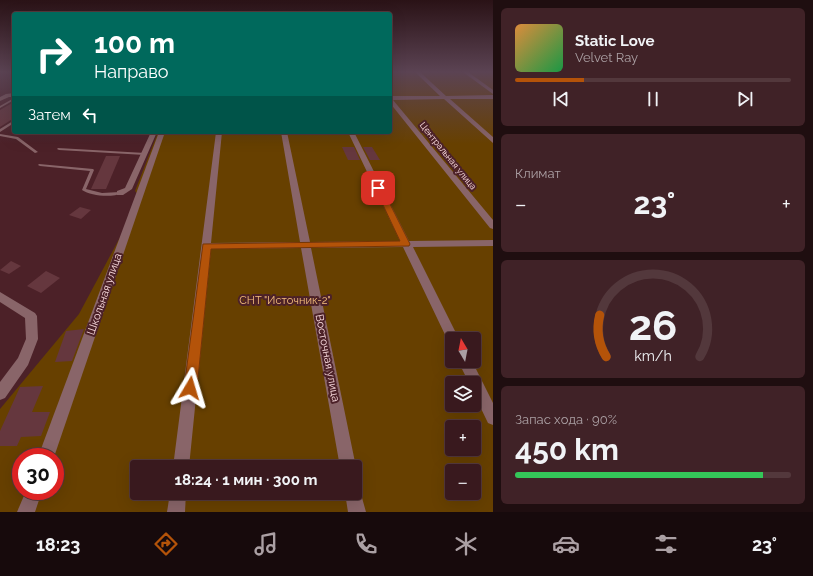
<!DOCTYPE html>
<html lang="ru">
<head>
<meta charset="utf-8">
<style>
	:root { --surface:#39191e; --page:#402227; --text:#f1f3f6; --muted:#aba0a4; --line:#53383c; --accent:#b45309 }
	body { margin:0; font-family:Raleway,sans-serif; background:var(--page); color:var(--text); height:100vh; display:flex; flex-direction:column; font-size:15px; white-space:nowrap }
	* { box-sizing:border-box; margin:0 }
	p { font-size:13px; color:var(--muted) }
	.icon { flex:none; width:22px; height:22px; fill:none; stroke:currentColor; stroke-width:2; stroke-linecap:round; stroke-linejoin:round }
	.map { position:relative; flex:1; overflow:hidden }
	.details { display:flex; flex-direction:column; gap:8px; padding:8px; background:#1f0e10; width:320px }
	.details>* { flex:none }
	.top-card { position:absolute; left:12px; top:12px; width:380px; height:122px; border-radius:4px; box-shadow:0 4px 16px #0002,0 0 0 1px var(--line); background:#00695c; color:#fff; overflow:hidden }
	.needle { width:26px; rotate:350deg }
	.tools { position:absolute; left:445px; top:332px; display:grid; gap:8px }
	.tools a { display:grid; place-items:center; width:36px; height:36px; border-radius:4px; background:var(--surface); box-shadow:0 4px 16px #0002,0 0 0 1px var(--line); font-size:20px }
	.speed { position:absolute; left:12px; top:448px; display:flex; gap:8px; font-size:20px; font-weight:700; text-align:center }
	.speed>* { display:grid; place-content:center; width:52px; height:52px; border-radius:50%; background:var(--surface); box-shadow:0 4px 16px #0002,0 0 0 1px var(--line); line-height:1 }
	.speed .limit { border:6px solid #d22; background:#fff; color:#111 }
	.pin { position:absolute; display:grid; place-items:center; width:34px; height:34px; color:#fff; margin:-17px; border-radius:8px; box-shadow:0 2px 6px #0006 }
	.me { position:absolute; width:44px; margin:-22px; rotate:7deg; stroke-linejoin:round; filter:drop-shadow(0 0 3px #0008) }
	.turn { display:flex; align-items:center; gap:14px; height:84px; padding:0 16px; font-size:18px }
	.turn .icon { width:52px; height:52px; stroke-width:2.5 }
	.turn b { display:block; font-size:28px; line-height:34px }
	.then { display:flex; align-items:center; height:38px; padding:0 16px; background:#0003; gap:8px; font-size:15px }
	.big { font-size:30px; font-weight:700; line-height:1.1 }
	.details .tile { flex:1; display:flex; flex-direction:column; justify-content:center; gap:6px; min-width:0; padding:0 14px; border-radius:6px; background:var(--page) }
	.details .dial { align-items:center; gap:0 }
	.dial svg { height:104px; overflow:visible; fill:none; stroke:var(--line); stroke-width:7; stroke-linecap:round; text-anchor:middle }
	.dial text { fill:var(--text); stroke:none }
	.song { display:flex; align-items:center; gap:12px }
	.cover { width:48px; height:48px; border-radius:6px; background:linear-gradient(135deg,hsl(30 70% 55%),hsl(140 70% 35%)) }
	.played { height:4px; border-radius:2px; background:linear-gradient(90deg,var(--accent) 25%,var(--line) 25%) }
	.keys { display:flex; justify-content:space-around; direction:ltr }
	.heat { display:flex; justify-content:space-between; align-items:center; font-size:22px; direction:ltr }
	.charge { height:6px; border-radius:3px; background:linear-gradient(90deg,#34c759 90%,var(--line) 0) }
	.trip { position:absolute; left:130px; top:460px; width:232px; height:40px; border-radius:4px; background:var(--surface); box-shadow:0 4px 16px #0002,0 0 0 1px var(--line); font-weight:700; line-height:40px; text-align:center }
	.menu { display:flex; height:64px; justify-content:space-around; align-items:center; background:#170a0c; color:var(--muted) }
	.menu .icon { width:28px; height:28px }
	.menu .selected { color:var(--accent) }
	.menu b { font-size:18px; color:var(--text) }
	main { display:flex; flex:1; min-height:0 }
	.map>svg:first-child { display:block }
	.green { fill:#674000; fill-rule:evenodd }
	.building { fill:#65373e }
	.lines { fill:none; stroke-linecap:round; stroke-linejoin:round }
	.service { fill:#896569; fill-rule:evenodd }
	.minor { fill:#896569; fill-rule:evenodd }
	.route { fill:#b45309; stroke:#753606 }
	.labels { text-anchor:middle; stroke-width:4; stroke-linejoin:round; paint-order:stroke }
	.far-street-label { font-size:9px; fill:#fcdee1; stroke:#4c2128 }
	.street-label { font-size:11px; fill:#fcdee1; stroke:#4c2128 }
	.park-label { font-size:11px; fill:#f7c07d; stroke:#4c2128 }
</style>
</head>
<body>
<main>
<div class="map">
<svg width="493" height="512" viewBox="0 0 493 512">
	<rect width="100%" height="100%" fill="#4c2128"/>
	<path class="green" d="M390,72H493V512H0V409L79,314L141,198L135,191L158,132H390ZM452,339H474V361H452ZM452,383H474V405H452ZM452,427H474V449H452ZM21,457H55V491H21ZM137,467H355V493H137ZM452,471H474V493H452Z"/>
	<g class="building">
		<path d="M14,102V118L0,127V110Z"/>
		<path d="M342,147H354L360,160H348Z"/>
		<path d="M363,147H372L380,160H370Z"/>
		<path d="M106,156H120L106,189H91Z"/>
		<path d="M80,207L91,210L81,219L69,215Z"/>
		<path d="M11,261L21,266L9,274L0,270Z"/>
		<path d="M46,271L60,278L41,293L27,286Z"/>
		<path d="M84,329L72,361L55,362L66,331Z"/>
		<path d="M43,386L32,412H50L41,436L21,437L17,446H0V431L20,387Z"/>
	</g>
	<g class="lines">
		<g class="service">
			<path d="M14,98V100L0,108V106Z"/>
			<path d="M13,121H14V123L0,132V129Z"/>
			<path d="M0,134L18,137L38,152L35,153L16,139L0,136Z"/>
			<path d="M58,148L145,153L147,154L145,155L59,150L57,149Z"/>
			<path d="M39,164L93,169L94,170L86,189L102,193L120,192L122,193C112,198 91,196 82,190L90,171L40,166L38,165Z"/>
		</g>
		<g class="minor">
			<path d="M415,72H420L446,96L493,95V99H450L493,137V143L444,99L393,100L493,220V229L490,228L390,103V96H440Z"/>
			<path d="M463,72H468L493,90V94Z"/>
			<path d="M14,93V97H9L0,101V97L6,94Z"/>
			<path d="M151,132H157L132,189L123,195H117V191L125,188Z"/>
			<path d="M159,132H165L54,457H38Z"/>
			<path d="M216,132H222L211,243L300,242L281,132H287L310,242L400,241L348,132H354L409,241L493,240V246L413,247L459,339H452V344L449,343L403,247L311,248L356,467L355,470V467H340L301,248L211,249L189,467H173Z"/>
			<path d="M0,292L35,313L37,316L38,339L28,365L5,398L0,400V382L18,358L26,339L25,318L0,302Z"/>
			<path d="M458,361H472L493,403V425L488,423L474,394V383H469Z"/>
			<path d="M355,485L359,487L366,512H348L345,493H355Z"/>
			<path d="M26,491H42L35,512H17Z"/>
			<path d="M170,493H186L185,512H167Z"/>
		</g>
	</g>
	<linearGradient id="sky" x2="0" y2="1"><stop stop-color="#2a1216"/><stop offset="0.5" stop-color="#5b4353"/><stop offset="1" stop-color="#5b4353" stop-opacity="0"/></linearGradient>
	<rect width="493" height="144" fill="url(#sky)"/>
	<path class="route" d="M378,186L382,188L410,244L409,246L211,249L197,388L195,392L190,394L186,392L184,388L203,244L400,241L375,188Z"/>
	<g class="labels">
		<g class="far-street-label">
			<text transform="translate(448 156) rotate(51)" y="3">Центральная улица</text>
		</g>
		<g class="street-label">
			<text transform="translate(104 294) rotate(-71)" y="4">Школьная улица</text>
			<text transform="translate(328 358) rotate(79)" y="4">Восточная улица</text>
		</g>
		<g class="park-label">
			<text x="285" y="304">СНТ "Источник-2"</text>
		</g>
	</g>
</svg>
<div class="tools">
<a><svg class="needle" viewBox="-14 -14 28 28"><path d="M0-13l5 13h-10z" fill="#e53935"/><path d="M0 13l5-13h-10z" fill="#aba0a4"/></svg></a>
<a><svg class="icon" aria-label="layers" viewBox="0 0 24 24"><path d="M12 4l9 5-9 5-9-5zM3 14l9 5 9-5"/></svg></a>
<a>+</a>
<a>−</a>
</div>
<div class="speed"><div class="limit">30</div></div>
<div class="pin" style="left:378px;top:188px;background:#d93025"><svg class="icon" aria-label="arrive" viewBox="0 0 24 24"><path d="M6 21V4h12l-3 4 3 4H6"/></svg></div>
<svg class="me" style="left:190px;top:388px" viewBox="-20 -20 40 40"><path d="M0-17L14 15 0 8-14 15z" fill="#b45309" stroke="#fff" stroke-width="4"/></svg>
<div class="trip">18:24 · 1 мин · 300 m</div>
<div class="top-card">
<div class="turn"><svg class="icon" aria-label="right" viewBox="0 0 24 24"><path d="M7 20v-9h11M14 6l5 5-5 5"/></svg><div><b>100 m</b>Направо</div></div>
<div class="then">Затем<svg class="icon" aria-label="left" viewBox="0 0 24 24"><path d="M17 20v-9H6M10 6l-5 5 5 5"/></svg></div>
</div>
</div>
<section class="details">
<div class="tile">
<div class="song"><i class="cover"></i><div><b>Static Love</b><p>Velvet Ray</p></div></div>
<div class="played"></div>
<div class="keys"><svg class="icon" aria-label="previous" viewBox="0 0 24 24"><path d="M18 5L8 12l10 7zM5 5v14"/></svg><svg class="icon" aria-label="pause" viewBox="0 0 24 24"><path d="M8 5v14M16 5v14"/></svg><svg class="icon" aria-label="next" viewBox="0 0 24 24"><path d="M6 5l10 7-10 7zM19 5v14"/></svg></div>
</div>
<div class="tile"><p>Климат</p>
<div class="heat"><a>−</a><b class="big">23°</b><a>+</a></div>
</div>
<div class="tile dial"><svg viewBox="0 0 100 80">
<path d="M14 69A42 42 0 1 1 86 69"/>
<path d="M14 69A42 42 0 0 1 9 37" stroke="#b45309"/>
<text x="50" y="56" font-size="32" font-weight="700">26</text>
<text x="50" y="72" font-size="11">km/h</text>
</svg></div>
<div class="tile"><p>Запас хода · 90%</p><b class="big">450 km</b><div class="charge"></div></div>
</section>
</main>
<nav class="menu">
<b>18:23</b>
<svg class="icon selected" aria-label="directions" viewBox="0 0 24 24"><path d="M12 3l9 9-9 9-9-9zM9 14v-3h6M13 9l2 2-2 2"/></svg>
<svg class="icon" aria-label="music" viewBox="0 0 24 24"><path d="M9 18V5l10-2v13"/><circle cx="6" cy="18" r="3"/><circle cx="16" cy="16" r="3"/></svg>
<svg class="icon" aria-label="phone" viewBox="0 0 24 24"><path d="M5 4h4l2 5-3 2q2 4 5 5l2-3 5 2v4C11 20 4 13 5 4z"/></svg>
<svg class="icon" aria-label="climate" viewBox="0 0 24 24"><path d="M12 3v18M4 7l16 10M4 17L20 7"/></svg>
<svg class="icon" aria-label="car" viewBox="0 0 24 24"><path d="M5 17H2v-5l4-1 3-4h7l3 4 3 1v5h-3M9 17h6M6 11h13"/><circle cx="7" cy="17" r="2"/><circle cx="17" cy="17" r="2"/></svg>
<svg class="icon" aria-label="filters" viewBox="0 0 24 24"><path d="M4 7h16M4 17h16"/><circle cx="9" cy="7" r="2"/><circle cx="15" cy="17" r="2"/></svg>
<b>23°</b>
</nav>
</body>
</html>
